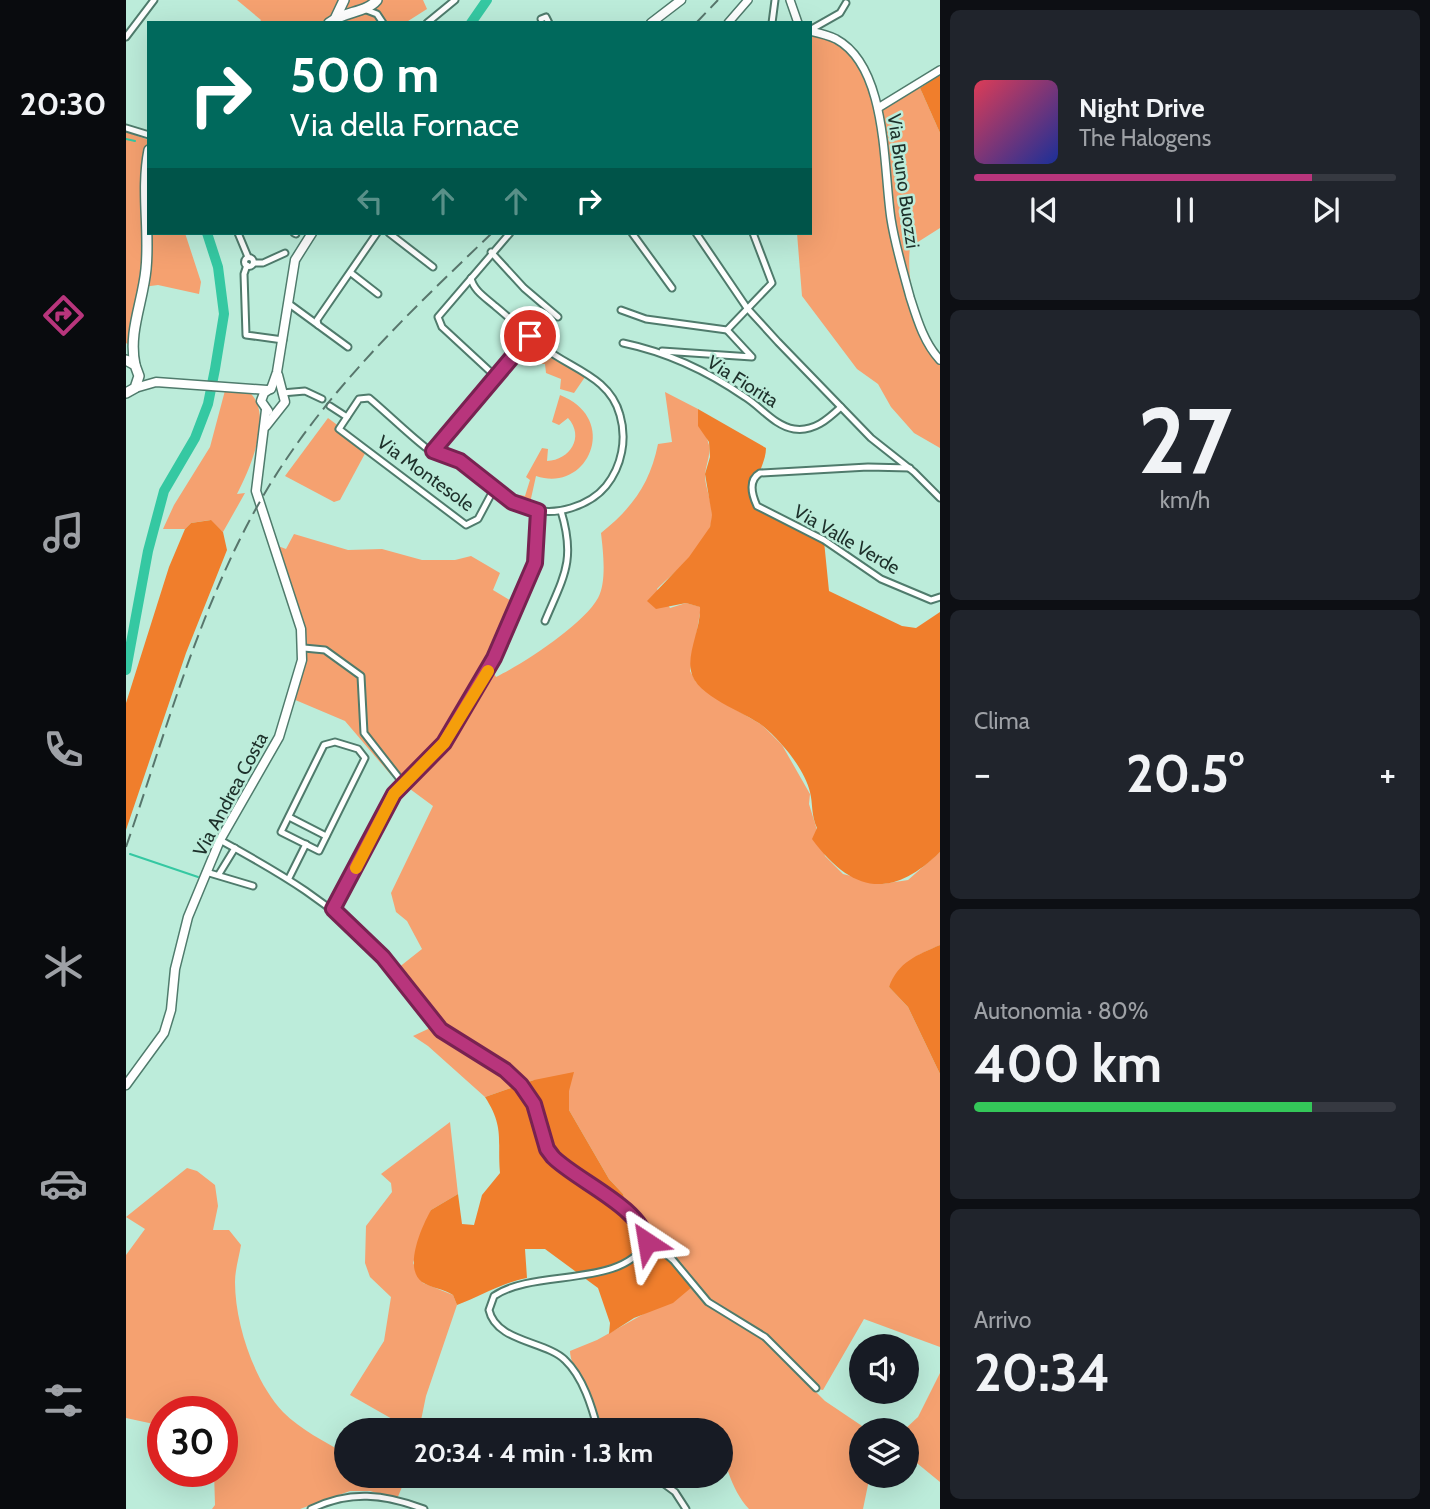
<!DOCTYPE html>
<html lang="it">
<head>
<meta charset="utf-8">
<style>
	:root { --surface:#171b24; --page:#20242c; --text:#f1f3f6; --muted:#9ea1a6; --line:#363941; --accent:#b8357c }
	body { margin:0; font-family:Cabin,sans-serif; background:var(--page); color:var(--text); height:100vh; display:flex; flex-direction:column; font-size:26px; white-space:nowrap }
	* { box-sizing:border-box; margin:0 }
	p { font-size:23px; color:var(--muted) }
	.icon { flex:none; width:38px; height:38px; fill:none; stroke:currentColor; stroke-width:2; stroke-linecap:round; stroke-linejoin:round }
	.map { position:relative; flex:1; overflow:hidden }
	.drawer { display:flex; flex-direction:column; gap:10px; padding:10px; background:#0d0f14; width:490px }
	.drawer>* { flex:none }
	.banner { position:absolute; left:21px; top:21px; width:665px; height:214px; border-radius:0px; box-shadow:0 7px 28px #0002; background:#00695c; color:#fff; overflow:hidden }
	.tools { position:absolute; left:723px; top:1334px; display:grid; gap:14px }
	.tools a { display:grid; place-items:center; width:70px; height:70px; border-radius:50%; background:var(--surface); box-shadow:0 7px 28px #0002; font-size:35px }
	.speed { position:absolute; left:21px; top:1396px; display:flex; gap:14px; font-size:35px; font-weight:700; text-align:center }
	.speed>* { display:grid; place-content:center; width:91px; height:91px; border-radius:50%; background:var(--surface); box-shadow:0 7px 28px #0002; line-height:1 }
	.speed .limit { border:10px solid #d22; background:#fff; color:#111 }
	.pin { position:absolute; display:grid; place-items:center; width:60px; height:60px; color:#fff; margin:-30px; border:4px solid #fff; border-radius:50%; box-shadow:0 2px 7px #0007 }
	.me { position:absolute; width:77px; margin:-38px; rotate:327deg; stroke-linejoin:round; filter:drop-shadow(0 0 5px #0008) }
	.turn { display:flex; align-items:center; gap:24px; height:147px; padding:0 28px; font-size:32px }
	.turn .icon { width:91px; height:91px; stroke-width:2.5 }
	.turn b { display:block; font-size:49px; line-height:60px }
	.lanes { display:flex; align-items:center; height:66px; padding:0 28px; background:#0003; justify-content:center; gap:35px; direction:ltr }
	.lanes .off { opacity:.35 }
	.big { font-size:52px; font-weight:700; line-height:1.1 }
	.drawer .widget { flex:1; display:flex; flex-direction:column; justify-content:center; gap:10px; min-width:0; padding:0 24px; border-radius:10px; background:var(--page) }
	.drawer .dial { align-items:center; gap:0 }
	.dial b { font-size:91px; line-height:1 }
	.song { display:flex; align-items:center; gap:21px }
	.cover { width:84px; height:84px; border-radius:10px; background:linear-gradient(135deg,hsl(350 70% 55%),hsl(230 70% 35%)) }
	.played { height:7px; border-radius:4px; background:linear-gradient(90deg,var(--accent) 80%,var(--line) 80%) }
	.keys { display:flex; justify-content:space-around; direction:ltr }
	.heat { display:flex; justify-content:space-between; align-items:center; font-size:38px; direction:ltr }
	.charge { height:10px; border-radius:5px; background:linear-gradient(90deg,#34c759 80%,var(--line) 0) }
	.trip { position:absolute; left:208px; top:1418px; width:399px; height:70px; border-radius:35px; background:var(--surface); box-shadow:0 7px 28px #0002; font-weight:700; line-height:70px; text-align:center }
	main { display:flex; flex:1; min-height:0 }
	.tab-bar { display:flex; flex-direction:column; width:126px; justify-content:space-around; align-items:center; background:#090b0e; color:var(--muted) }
	.tab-bar .icon { width:49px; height:49px }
	.tab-bar .active { color:var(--accent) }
	.tab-bar b { font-size:32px; color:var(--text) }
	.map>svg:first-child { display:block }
	.green { fill:#f5a170 }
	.forest { fill:#f07e2c }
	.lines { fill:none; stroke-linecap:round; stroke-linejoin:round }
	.stream { stroke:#35c8a2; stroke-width:2 }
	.river { stroke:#35c8a2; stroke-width:10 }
	.minor-casing { stroke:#4f7b6c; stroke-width:9 }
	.tertiary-casing { stroke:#4f7b6c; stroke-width:10 }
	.secondary-casing { stroke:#4f7b6c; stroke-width:11 }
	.primary-casing { stroke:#4f7b6c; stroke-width:12 }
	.minor { stroke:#fff; stroke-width:5 }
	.tertiary { stroke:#fff; stroke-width:7 }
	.secondary { stroke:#fff; stroke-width:8 }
	.primary { stroke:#fff; stroke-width:9 }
	.rail { stroke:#58766c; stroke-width:2; stroke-dasharray:14 7; stroke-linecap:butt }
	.route-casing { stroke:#782251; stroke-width:18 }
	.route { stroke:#b8357c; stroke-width:12 }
	.slow { stroke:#f59e0b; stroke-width:12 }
	.labels { text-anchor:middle; stroke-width:5; stroke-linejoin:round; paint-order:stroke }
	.street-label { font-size:19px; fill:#1d302a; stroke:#bcecda }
</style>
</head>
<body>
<main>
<nav class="tab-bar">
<b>20:30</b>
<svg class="icon active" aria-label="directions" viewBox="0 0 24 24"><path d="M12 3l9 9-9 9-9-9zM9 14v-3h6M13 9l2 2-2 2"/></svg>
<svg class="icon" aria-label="music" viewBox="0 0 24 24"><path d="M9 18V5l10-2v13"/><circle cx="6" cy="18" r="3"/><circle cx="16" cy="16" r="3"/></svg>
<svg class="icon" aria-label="phone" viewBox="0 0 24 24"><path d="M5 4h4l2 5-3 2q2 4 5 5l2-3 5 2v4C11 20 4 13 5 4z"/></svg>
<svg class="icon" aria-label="climate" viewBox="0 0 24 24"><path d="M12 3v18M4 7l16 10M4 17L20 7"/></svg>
<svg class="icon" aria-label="car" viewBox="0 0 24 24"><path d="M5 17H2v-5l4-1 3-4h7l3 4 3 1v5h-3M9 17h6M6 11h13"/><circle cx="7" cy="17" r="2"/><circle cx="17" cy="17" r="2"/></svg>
<svg class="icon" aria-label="filters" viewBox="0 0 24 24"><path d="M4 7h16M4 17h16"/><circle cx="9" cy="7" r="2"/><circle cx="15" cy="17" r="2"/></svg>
</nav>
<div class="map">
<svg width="814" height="1509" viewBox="0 0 814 1509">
	<rect width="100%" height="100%" fill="#bcecda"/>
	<g class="green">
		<path d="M111,0H297L301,9L279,23H133L135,20Z"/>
		<path d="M684,27C730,44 734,62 751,104L794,88L814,133V228L784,247C780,281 791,330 814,357V448L788,433L765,407L752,384L731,369L676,296L671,233H684Z"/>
		<path d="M0,132L23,140V233H59L75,282L73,294L32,285L17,287L3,345L0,343Z"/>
		<path d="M406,341L420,355L459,377L448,393L434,389L435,379L420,373L419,364H409L408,349L398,352L399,357H393Z"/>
		<path d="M101,383C159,390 126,465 111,494L119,493L97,532L84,520L65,523L59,529H37L48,505L84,447Z"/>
		<path d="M539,392L572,409C572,433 579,428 583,445C585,456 579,466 579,477C580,490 586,502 586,515C587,543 549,571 531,589L544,608L560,603L575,607L564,671L570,682L590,698L636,725L656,745L684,794L683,804L699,856L717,874L756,884L782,880L814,852V945C787,957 779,961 763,987L782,1007L814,1074V1347L738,1319L697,1390L686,1388L699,1401L742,1430H735V1475H744L737,1509H623C605,1490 595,1455 595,1430H474C467,1412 444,1366 444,1351L471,1340L566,1287L506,1221L497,1194L483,1179L443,1110V1091L420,1080H408L359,1097L302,1046L287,1036L302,1029L306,1013L272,968L296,949L281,921L270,912L265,893L307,806L265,775L219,721L167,699L177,640L152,546L160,549L168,534L222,550L256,549L296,560H329L345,556L374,573L367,590L392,605L364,666L370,677C397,664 458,624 472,598C481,582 477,551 475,533C506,508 524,484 532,444L546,442Z"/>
		<path d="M434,395C495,419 462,494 410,476L404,503L393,499L394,495L399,496L404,480L400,477L416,448L422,449L421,461C444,460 459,437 442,418L433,425L426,422Z"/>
		<path d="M202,418L242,448L214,500L208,502L159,476Z"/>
		<path d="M324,1122L332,1194L305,1210L287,1263L297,1283L327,1295L331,1305L300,1396L293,1430H270L268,1420L224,1395L258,1341L265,1297L244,1277L239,1263L240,1226L266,1192L265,1183L255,1174Z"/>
		<path d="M61,1168L71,1171L89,1185L92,1206L87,1230H103L115,1245C113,1257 109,1270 109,1282C109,1324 128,1381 157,1412C175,1430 198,1441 220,1454V1475H281L271,1499L244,1491H224L174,1509H86L89,1505L88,1472H96V1412H37V1426L0,1418V1255L19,1229L0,1217Z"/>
		<path d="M814,1373V1482L781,1455L780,1430H778L792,1417Z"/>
	</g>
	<g class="forest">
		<path d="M814,75V133L794,88Z"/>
		<path d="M572,409L640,448C640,463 629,476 629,491C629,516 661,515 676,524C684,529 691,536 698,541L703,591L776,626L790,628L814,612V852C765,900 726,893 686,839L691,828C685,815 687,804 684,792C678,768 655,741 637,726C619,712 569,696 565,671C561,652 575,628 574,607L560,603L530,609L521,601L563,557L584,527L586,515L579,474L584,457L583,442L572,426Z"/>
		<path d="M85,520L97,532L101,550L60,653L0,830V703L43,567L59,529L65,523Z"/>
		<path d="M814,945V1074L782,1007L763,987C772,962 791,955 814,945Z"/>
		<path d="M448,1072L443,1091V1110L483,1179L497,1194L506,1221L566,1287L547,1303L508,1318L483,1334L484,1323L472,1288L419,1249H399L401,1278C375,1283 355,1296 331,1305L327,1295C318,1289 305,1288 296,1282C277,1268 296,1226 305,1210L332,1194L336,1224L348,1225L356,1195L374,1173C371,1140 379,1128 359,1097L408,1080Z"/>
	</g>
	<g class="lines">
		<g class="stream">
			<path d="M0,139L9,141"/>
			<path d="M4,854L72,877"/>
		</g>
		<g class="river">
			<path d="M345,23L361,0"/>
			<path d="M0,670L22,551L38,491L69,438L82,404L89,369L98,314L92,267L81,233"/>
		</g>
		<defs>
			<g id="minor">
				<path d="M238,9L251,14L257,23"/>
				<path d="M415,19L420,17L423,23"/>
				<path d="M301,23L329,0"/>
				<path d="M646,23L649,0"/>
				<path d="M684,30L714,13L720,3"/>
				<path d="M0,37L28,0"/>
				<path d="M0,128L23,135"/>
				<path d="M112,233L122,257"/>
				<path d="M168,233L170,234"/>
				<path d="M263,233L307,267"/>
				<path d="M506,233L546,288"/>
				<path d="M570,233L621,308L652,342L745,438L788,472L814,498"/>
				<path d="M365,252L398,288L432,317"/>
				<circle cx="123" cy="262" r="4.5"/>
				<path d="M128,263H137L159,253"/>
				<path d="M121,265L118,274L120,335L157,340"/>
				<path d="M225,273L252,294"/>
				<path d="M345,278C347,290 360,298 369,306C385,319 400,334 417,347C445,369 484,377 494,415C501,439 496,466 480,486C471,497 458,504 445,508C394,524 372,483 333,461C323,455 309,454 299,447C280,432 262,414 243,398L233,399L213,429L340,525L352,519L368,489"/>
				<path d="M162,303L222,347"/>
				<path d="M495,310L520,319L601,330L646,283L627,233"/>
				<path d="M192,325L191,320L251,233"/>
				<path d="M497,343C540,352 583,372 619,397C635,407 649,426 668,429C688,432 702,419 715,407"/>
				<path d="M536,351L626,357L601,330"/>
				<path d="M369,376L316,327L312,317L384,233"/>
				<path d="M156,393L179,391L196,399"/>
				<path d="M204,406L221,417"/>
				<path d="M307,451L404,336"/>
				<path d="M784,468L742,467L634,473C622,480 626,495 631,506L698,540L755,579L805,600L814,597"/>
				<path d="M419,621C438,576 450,560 435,511"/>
				<path d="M178,648L199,650L235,676L238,733L277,783"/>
				<path d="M209,742L232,749L239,758L193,851L155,832L198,745Z"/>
				<path d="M163,817L200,836"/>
				<path d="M94,840C156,874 206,903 255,955C277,978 291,1008 315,1030C339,1051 373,1059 395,1084C413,1106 411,1135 427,1157C451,1180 515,1208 521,1242C495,1289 409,1268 368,1296L363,1310C370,1342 420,1341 439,1360C457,1377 466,1407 472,1430"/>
				<path d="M80,872L127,886"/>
				<path d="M93,874L109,848"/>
				<path d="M163,878L180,844"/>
				<path d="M207,909L268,794L318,743L368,658L409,563L412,511"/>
				<path d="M520,1237L547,1260L582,1302L639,1337L690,1388"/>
				<path d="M526,1475L549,1492L560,1509"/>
				<path d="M185,1509C224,1490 258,1494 298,1509"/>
			</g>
			<g id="tertiary">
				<path d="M664,0L672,23"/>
				<path d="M602,23L622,0"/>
				<path d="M684,31C693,33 702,35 710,39C762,67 757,167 765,219C769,245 777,271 784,297C791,319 798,343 814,360"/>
				<path d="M752,108L814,70"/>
			</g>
			<g id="secondary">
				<path d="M525,23L555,0"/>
				<path d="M9,388L30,382L141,390"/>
				<path d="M145,389L151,372L169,260L186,233"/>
				<path d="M142,411L135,401L138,393L144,389"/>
				<path d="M140,426L159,402L152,375"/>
				<path d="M0,1085L38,1033L45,1010L49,969L62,917L94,840L153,737L176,660L175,629L130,491L140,410"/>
			</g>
			<g id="primary">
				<path d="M210,17L218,0"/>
				<path d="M203,23C218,11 240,13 251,0"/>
				<path d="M0,360L9,365L13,376L9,388L0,393"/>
				<path d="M9,365C2,332 17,302 20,269C24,230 15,190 23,150"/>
			</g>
		</defs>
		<use href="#minor" class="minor-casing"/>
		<use href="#tertiary" class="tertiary-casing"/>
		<use href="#secondary" class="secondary-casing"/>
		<use href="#primary" class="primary-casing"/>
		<use href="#minor" class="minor"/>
		<use href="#tertiary" class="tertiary"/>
		<use href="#secondary" class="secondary"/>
		<use href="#primary" class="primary"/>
		<g class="rail">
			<path d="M570,23L592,0"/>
			<path d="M0,847C43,723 78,590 148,478C207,384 287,309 366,233"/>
		</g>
	</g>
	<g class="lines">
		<defs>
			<path id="route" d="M404,336L307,451L334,461L386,502L412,511L409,563L368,658L318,743L268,794L207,909L257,957L315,1030L379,1070L395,1085L408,1104L421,1149L427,1157C451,1181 515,1207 521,1242"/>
		</defs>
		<use href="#route" class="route-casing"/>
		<use href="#route" class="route"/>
		<path class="slow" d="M230,868L268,794L318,743L362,671"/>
	</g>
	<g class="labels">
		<g class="street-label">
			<text transform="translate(778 181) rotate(82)" y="7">Via Bruno Buozzi</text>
			<text transform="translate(617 381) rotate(32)" y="7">Via Fiorita</text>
			<text transform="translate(300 473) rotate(36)" y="7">Via Montesole</text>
			<text transform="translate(721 539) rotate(30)" y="7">Via Valle Verde</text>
			<text transform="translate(104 794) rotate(-62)" y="7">Via Andrea Costa</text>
		</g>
	</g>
</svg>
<div class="tools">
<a><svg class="icon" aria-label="sound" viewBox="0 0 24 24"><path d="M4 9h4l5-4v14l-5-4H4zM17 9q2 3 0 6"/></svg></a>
<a><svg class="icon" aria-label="layers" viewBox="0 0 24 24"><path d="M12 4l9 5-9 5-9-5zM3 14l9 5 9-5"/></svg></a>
</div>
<div class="speed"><div class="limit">30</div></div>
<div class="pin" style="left:404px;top:336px;background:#d93025"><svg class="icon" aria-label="arrive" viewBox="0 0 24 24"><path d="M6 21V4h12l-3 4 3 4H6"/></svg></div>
<svg class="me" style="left:521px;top:1242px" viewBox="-20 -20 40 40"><path d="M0-17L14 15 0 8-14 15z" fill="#b8357c" stroke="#fff" stroke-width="4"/></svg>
<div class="trip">20:34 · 4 min · 1.3 km</div>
<div class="banner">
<div class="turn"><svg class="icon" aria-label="right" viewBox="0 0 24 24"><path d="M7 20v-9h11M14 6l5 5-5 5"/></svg><div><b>500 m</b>Via della Fornace</div></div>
<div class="lanes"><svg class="icon off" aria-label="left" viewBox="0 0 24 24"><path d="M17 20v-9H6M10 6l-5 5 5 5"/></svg><svg class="icon off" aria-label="ahead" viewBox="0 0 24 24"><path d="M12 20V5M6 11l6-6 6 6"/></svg><svg class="icon off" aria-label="ahead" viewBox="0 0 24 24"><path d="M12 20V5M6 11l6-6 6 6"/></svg><svg class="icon" aria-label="right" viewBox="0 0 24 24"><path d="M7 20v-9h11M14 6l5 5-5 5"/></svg></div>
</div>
</div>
<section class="drawer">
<div class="widget">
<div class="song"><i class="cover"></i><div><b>Night Drive</b><p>The Halogens</p></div></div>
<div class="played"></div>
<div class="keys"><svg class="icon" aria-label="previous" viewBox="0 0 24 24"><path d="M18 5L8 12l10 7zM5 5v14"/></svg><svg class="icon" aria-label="pause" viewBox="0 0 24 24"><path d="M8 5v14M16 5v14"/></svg><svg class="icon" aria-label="next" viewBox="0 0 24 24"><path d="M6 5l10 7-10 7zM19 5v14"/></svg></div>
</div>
<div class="widget dial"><b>27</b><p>km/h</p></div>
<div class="widget"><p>Clima</p>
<div class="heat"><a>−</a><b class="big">20.5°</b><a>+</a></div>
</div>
<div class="widget"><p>Autonomia · 80%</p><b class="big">400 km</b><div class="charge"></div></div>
<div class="widget"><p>Arrivo</p><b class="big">20:34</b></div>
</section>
</main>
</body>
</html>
